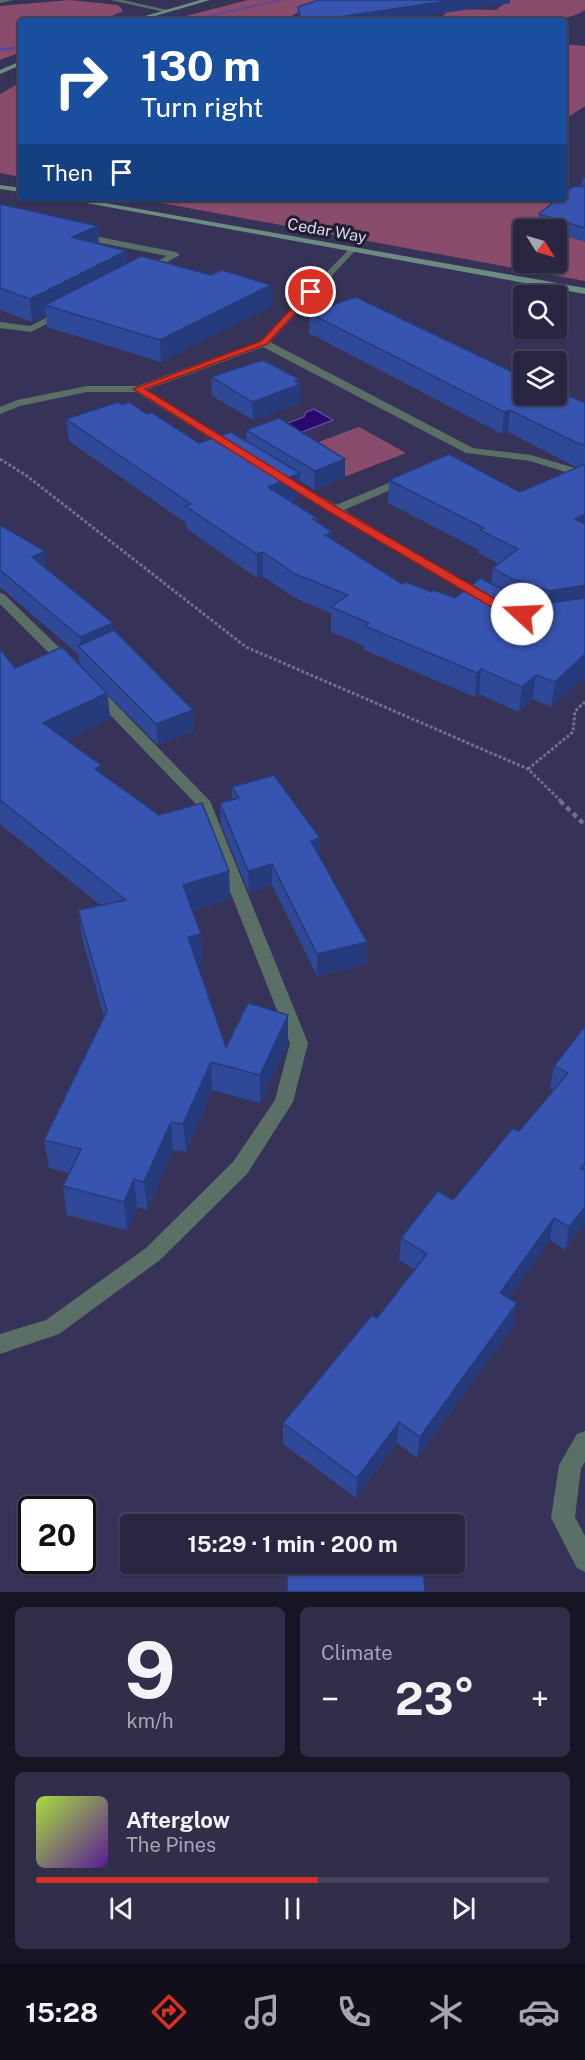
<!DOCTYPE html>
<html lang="en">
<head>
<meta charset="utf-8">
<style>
	:root { --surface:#292642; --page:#312e49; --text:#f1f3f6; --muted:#a5a5b2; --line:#45435b; --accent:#d93025 }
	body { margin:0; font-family:"Public Sans",sans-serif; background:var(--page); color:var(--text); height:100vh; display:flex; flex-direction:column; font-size:22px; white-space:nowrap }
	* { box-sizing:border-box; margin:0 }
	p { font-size:20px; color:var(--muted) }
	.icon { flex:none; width:33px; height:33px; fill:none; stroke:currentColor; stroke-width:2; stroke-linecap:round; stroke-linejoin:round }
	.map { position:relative; height:1592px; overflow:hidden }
	.sheet { display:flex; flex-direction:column; gap:15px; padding:15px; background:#171524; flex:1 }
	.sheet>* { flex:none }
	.banner { position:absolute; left:18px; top:18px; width:549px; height:183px; border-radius:6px; box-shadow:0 2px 4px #0004,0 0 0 2px var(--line); background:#1a4fa0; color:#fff; overflow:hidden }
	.needle { width:39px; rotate:127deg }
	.fabs { position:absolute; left:513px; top:219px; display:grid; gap:12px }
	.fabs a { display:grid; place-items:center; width:54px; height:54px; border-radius:6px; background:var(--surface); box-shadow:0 2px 4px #0004,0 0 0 2px var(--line); font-size:30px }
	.speed { position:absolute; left:18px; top:1496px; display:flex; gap:12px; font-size:30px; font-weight:700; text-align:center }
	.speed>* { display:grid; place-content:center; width:78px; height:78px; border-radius:50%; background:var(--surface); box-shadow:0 2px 4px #0004,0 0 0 2px var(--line); line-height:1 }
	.speed .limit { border:3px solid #111; border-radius:9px; background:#fff; color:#111 }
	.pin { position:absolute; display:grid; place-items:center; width:51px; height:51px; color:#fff; margin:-26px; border:3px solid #fff; border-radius:50%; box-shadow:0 2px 6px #0007 }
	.me { position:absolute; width:66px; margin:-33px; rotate:290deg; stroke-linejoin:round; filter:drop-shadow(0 0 4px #0008) }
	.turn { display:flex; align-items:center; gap:21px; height:126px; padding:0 24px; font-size:27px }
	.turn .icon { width:78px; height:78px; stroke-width:2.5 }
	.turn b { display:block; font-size:42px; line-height:51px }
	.then { display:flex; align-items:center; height:57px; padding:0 24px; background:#0003; gap:12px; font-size:22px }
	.big { font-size:45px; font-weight:700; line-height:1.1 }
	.sheet .tile { flex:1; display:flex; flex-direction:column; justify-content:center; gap:9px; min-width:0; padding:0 21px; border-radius:9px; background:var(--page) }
	.sheet .dial { align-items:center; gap:0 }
	.dial b { font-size:78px; line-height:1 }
	.song { display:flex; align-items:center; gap:18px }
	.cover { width:72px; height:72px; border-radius:9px; background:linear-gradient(135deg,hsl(80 70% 55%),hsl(270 70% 35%)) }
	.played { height:6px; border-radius:3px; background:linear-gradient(90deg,var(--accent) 55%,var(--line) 55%) }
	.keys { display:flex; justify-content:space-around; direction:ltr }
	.heat { display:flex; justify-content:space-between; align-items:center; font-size:33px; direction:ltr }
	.sheet .tiles { flex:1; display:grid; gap:15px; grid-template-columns:1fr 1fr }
	.tile:last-child { grid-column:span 2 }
	.trip { position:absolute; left:120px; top:1514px; width:345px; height:60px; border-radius:6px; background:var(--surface); box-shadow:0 2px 4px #0004,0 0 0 2px var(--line); font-weight:700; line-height:60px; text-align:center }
	.tab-bar { display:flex; height:96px; justify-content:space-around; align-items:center; background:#100f1a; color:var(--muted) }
	.tab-bar .icon { width:42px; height:42px }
	.tab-bar .active { color:var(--accent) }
	.tab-bar b { font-size:27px; color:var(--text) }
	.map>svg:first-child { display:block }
	.green { fill:#8a4c6d; fill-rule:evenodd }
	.water { fill:#2b086d; stroke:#604795; stroke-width:1.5 }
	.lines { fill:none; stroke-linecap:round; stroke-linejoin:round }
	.stream { fill:#604795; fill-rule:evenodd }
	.path-far1 { stroke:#726f8f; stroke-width:3; stroke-dasharray:3 2; stroke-linecap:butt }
	.path { stroke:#726f8f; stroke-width:4.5; stroke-dasharray:5 4; stroke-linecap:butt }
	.lane { fill:#5a6f66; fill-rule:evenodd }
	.street { fill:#5a6f66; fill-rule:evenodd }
	.secondary { fill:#6b8d7f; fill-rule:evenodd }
	.wall { fill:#2f4897 }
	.shaded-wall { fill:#263b7b }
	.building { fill:#3754b0; stroke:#263b7b; stroke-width:1.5 }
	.route { fill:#d93025; stroke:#8d1f18; stroke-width:1.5 }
	.labels { text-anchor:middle; stroke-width:6; stroke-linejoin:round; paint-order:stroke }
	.far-street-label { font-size:16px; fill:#dbdaf2; stroke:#1f1d2f }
</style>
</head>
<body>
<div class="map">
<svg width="585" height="1592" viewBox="0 0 585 1592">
	<rect width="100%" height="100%" fill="#373358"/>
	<g class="green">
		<path d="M70,0L118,5L123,11L100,21H21V52L0,60V6Z"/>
		<path d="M248,0H319L288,18L278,21H167Z"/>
		<path d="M509,0H585V10C558,29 473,21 439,21L449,9L496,10Z"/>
		<path d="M564,44L585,46V106L564,120Z"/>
		<path d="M21,82V177L0,173V94Z"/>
		<path d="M134,198H550L585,206V281ZM524,230H556V262H524Z"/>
		<path d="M359,427L406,453L344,477L297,450Z"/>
	</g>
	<path class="water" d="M314,409L333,420L292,436L277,427L304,417L306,412Z"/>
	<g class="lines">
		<g class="stream">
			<path d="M276,0H285L192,21H183Z"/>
			<path d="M19,46V48L0,52V48Z"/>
		</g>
		<g class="path-far1">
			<path d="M0,459L27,476L246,647L528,769L562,802"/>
			<path d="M528,769L573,732L575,711L585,702"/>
		</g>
		<path class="path" d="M560,801L585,825"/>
		<g class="lane">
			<path d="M79,233L176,252L180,255L145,274L142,273V269L167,256L76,238L75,236Z"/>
			<path d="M351,247L355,250L354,252L270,342L473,448L531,455L585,471V478L530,461L466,453L263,347L146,390L236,445V449H228L136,392H87L20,406L0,414V407L17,400L87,386H137L261,341Z"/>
			<path d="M62,310L70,312L31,332L0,328V322L30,326Z"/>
			<path d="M283,476L336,505L403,477H411V481L344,510L491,598L489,601H481L279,481L277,479Z"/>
		</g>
		<g class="street">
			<path d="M0,0H13L0,3Z"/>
			<path d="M111,0H123L167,10L164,12Z"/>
			<path d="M564,190L585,195V199L564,194Z"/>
			<path d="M0,593L4,594L73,661L75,664L73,667H63L0,604Z"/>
			<path d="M96,688L101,689L210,801L308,1043L293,1102L247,1174L160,1260L59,1334L0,1354V1334L46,1320L146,1248L233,1162L275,1100L290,1043L195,803L91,695L89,692Z"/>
			<path d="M585,1431V1462L581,1468L575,1517L585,1536V1572L577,1568L551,1518L559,1465L577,1434Z"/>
		</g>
		<g class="secondary">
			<path d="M200,0H210L138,21H128Z"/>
			<path d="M21,61V65L0,74V70Z"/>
			<path d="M0,185L21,188V192L0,189Z"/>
			<path d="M59,198H77L585,288V294Z"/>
		</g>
	</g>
	<g class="wall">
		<path d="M318,0H510V3L389,21H298V7Z"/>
		<path d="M585,177V242L556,233V230H545L538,227L539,214L581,187L582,179Z"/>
		<path d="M0,204L98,226L99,244L126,251L127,263L211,275L271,285L272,306L161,362L47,327L46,315L32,322L0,310Z"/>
		<path d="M309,313L515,373L585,403V676L551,707L533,699L519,712L479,694L475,697L364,650V646L331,632V613L295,598L263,576L257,578L187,529L186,523L69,441L66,419L122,405L147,414L199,443L246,441V430L345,459V478L315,490L300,481V496L290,501L317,518V522L332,532V539L402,584L455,598L491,584L493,568L499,564L478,553L479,550L388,503L389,480L520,492L578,467L572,465L508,432L502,434L309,333Z"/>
		<path d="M211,377L299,383L301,403L253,420L212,396Z"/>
		<path d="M0,525L114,630L193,710L194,731L158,745L108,695L110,719L67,740L101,765L102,774L229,871L230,899L192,911L201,934L202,962L197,963L226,1047L288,1015V1043L260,1103L212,1090L186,1152L173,1150L147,1210L137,1207L127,1230L67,1215L63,1186L69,1173L49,1168L44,1140L104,1017L82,938L78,910L100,905L0,824V649L15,668L80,665L78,654L0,587Z"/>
		<path d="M232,787L320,838L319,855L367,942L366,964L317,976L272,885L249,893L221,825L220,803L232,800Z"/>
		<path d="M585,1026V1223L565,1250L550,1240L509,1298L514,1325L417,1458L397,1443L356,1498L283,1444V1423L377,1318L415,1270L399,1260L401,1238L453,1200L519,1131L554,1090L550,1088L554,1066Z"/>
	</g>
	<g class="shaded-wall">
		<path d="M454,0H510V3L389,21H311Z"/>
		<path d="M98,226L99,247L72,237Z"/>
		<path d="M126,251L128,274L45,305L46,315L32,322L30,299Z"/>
		<path d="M271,285L272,306L161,362L160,340Z"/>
		<path d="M299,379V385L301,384V403L253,420L252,402Z"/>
		<path d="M510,410L508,432L502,434L504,412Z"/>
		<path d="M345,459V478L315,490V471Z"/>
		<path d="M300,473V496L268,510V487Z"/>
		<path d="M585,514V536L575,519Z"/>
		<path d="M332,532V556L325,535Z"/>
		<path d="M45,551L47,571L32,557Z"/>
		<path d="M263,552V576L257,578V554Z"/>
		<path d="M585,585V606L546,615L549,591Z"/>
		<path d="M113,623L115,644L81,650L80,637Z"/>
		<path d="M585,654V676L551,707L555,682Z"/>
		<path d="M481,669L479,694L475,697L477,673Z"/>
		<path d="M536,675L533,699L519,712L522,687Z"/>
		<path d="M107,693L110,719L46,750L43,723Z"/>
		<path d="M193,710L194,731L158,745L156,724Z"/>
		<path d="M101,765L104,793L95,769Z"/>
		<path d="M320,838L319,860L311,841Z"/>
		<path d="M272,864V885L249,893L248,871Z"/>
		<path d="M229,871L230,899L185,913L183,885Z"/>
		<path d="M201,934L202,962L190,965L188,937Z"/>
		<path d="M367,942L366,964L317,976V954Z"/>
		<path d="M288,1015V1043L260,1103V1075Z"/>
		<path d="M211,1062L212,1090L186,1152L183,1124Z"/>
		<path d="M171,1122L173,1150L147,1210L144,1182Z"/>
		<path d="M134,1179L137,1207L127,1230L124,1202Z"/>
		<path d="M585,1207V1223L565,1250L569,1227Z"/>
		<path d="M554,1218L550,1240L497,1315L500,1293Z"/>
		<path d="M517,1303L514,1325L417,1458L420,1437Z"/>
		<path d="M399,1422L397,1443L356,1498L357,1478Z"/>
	</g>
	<g class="building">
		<path d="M318,0H454L311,21H301L298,7Z"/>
		<path d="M574,186L585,187V228L539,214L559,198H564V194Z"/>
		<path d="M0,204L98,226L72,237L126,251L30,299L0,288Z"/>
		<path d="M141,256L211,275L222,270L271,285L160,340L45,305Z"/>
		<path d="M356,297L515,373L519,371L524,374V394H556V390L585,403V445L575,442L510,410L504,412L309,313Z"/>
		<path d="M263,360L299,379L295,381L301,384L252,402L211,377Z"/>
		<path d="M118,402L122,405L129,402L147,414L151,412L199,443L231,432L300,473L268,487L317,518L313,519L332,532L325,535L402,584L406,582L431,592L434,590L455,598L481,578L497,587L547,603L585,598V654L555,682L536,675L522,687L481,669L477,673L365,626L369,623L331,607L348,595L295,574L263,552L257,554L185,506L191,504L66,419Z"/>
		<path d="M279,418L345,459L315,471L246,430Z"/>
		<path d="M449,454L520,492L585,464V514L575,519L585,524V585L549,591L508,577L493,568L518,549L480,530L484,528L389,480Z"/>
		<path d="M0,525L45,551L32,557L113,623L80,637L0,570Z"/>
		<path d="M114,630L193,710L156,724L78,646Z"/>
		<path d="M62,647L107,693L43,723L101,765L95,769L159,815L202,803L229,871L183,885L201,934L188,937L226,1047L248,1003L288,1015L260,1075L211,1062L183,1124L171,1122L144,1182L134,1179L124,1202L63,1186L81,1149L44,1140L107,1011L78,910L126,900L0,800V649L15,668Z"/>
		<path d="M274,775L320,838L311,841L367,942L317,954L272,864L248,871L220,803L239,798L232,787Z"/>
		<path d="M585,1026V1163L581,1168L585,1170V1207L569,1227L554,1218L500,1293L517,1303L420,1437L399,1422L357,1478L283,1423L372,1315L377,1318L427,1254L401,1238L438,1191L453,1200L513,1128L519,1131L568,1073L554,1066Z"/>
		<path d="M287,1563H423L425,1592H287Z"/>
	</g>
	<path class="route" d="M308,291L315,292L267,344L145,389L338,508L504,604L527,611V616L522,617L495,609L331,513L133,389L261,341Z"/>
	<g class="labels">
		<g class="far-street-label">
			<text transform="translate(327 230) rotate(10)" y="6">Cedar Way</text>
		</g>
	</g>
</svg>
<div class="fabs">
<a><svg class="needle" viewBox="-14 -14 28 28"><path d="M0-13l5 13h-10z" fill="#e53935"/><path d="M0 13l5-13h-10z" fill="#a5a5b2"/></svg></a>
<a><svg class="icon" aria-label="search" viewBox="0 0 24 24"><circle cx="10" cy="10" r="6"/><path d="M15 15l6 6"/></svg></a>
<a><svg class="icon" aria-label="layers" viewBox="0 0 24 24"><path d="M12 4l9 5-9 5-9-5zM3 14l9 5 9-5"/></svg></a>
</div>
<div class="speed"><div class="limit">20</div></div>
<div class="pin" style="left:311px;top:292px;background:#d93025"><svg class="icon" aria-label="arrive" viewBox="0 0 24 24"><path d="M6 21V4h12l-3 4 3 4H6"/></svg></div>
<svg class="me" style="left:522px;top:614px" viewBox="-20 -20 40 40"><circle r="19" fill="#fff"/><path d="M0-13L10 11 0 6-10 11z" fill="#d93025"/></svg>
<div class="trip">15:29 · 1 min · 200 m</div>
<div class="banner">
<div class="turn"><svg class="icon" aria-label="right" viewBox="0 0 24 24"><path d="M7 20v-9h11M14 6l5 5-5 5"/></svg><div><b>130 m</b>Turn right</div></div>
<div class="then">Then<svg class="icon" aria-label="arrive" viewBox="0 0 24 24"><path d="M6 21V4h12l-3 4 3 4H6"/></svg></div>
</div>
</div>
<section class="sheet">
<div class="tiles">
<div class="tile dial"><b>9</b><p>km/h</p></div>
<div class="tile"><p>Climate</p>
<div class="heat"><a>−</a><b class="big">23°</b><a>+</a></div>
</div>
<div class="tile">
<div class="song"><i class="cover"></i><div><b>Afterglow</b><p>The Pines</p></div></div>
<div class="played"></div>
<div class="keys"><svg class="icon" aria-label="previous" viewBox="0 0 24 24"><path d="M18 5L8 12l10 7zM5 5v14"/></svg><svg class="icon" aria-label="pause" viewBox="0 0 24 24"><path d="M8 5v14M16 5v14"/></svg><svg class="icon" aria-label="next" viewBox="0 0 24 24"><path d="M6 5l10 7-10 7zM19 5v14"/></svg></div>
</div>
</div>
</section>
<nav class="tab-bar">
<b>15:28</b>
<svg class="icon active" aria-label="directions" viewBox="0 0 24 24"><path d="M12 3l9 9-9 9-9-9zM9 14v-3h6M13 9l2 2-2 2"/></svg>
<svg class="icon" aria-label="music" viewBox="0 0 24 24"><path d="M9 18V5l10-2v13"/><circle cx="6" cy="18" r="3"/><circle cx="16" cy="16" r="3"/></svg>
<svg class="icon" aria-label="phone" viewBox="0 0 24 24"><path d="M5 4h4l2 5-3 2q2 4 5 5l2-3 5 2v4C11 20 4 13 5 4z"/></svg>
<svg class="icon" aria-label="climate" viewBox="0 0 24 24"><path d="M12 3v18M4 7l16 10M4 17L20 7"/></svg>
<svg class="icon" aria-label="car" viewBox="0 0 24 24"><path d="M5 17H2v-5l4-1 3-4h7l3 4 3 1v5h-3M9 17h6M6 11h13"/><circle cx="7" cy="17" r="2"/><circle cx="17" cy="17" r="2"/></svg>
</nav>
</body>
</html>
